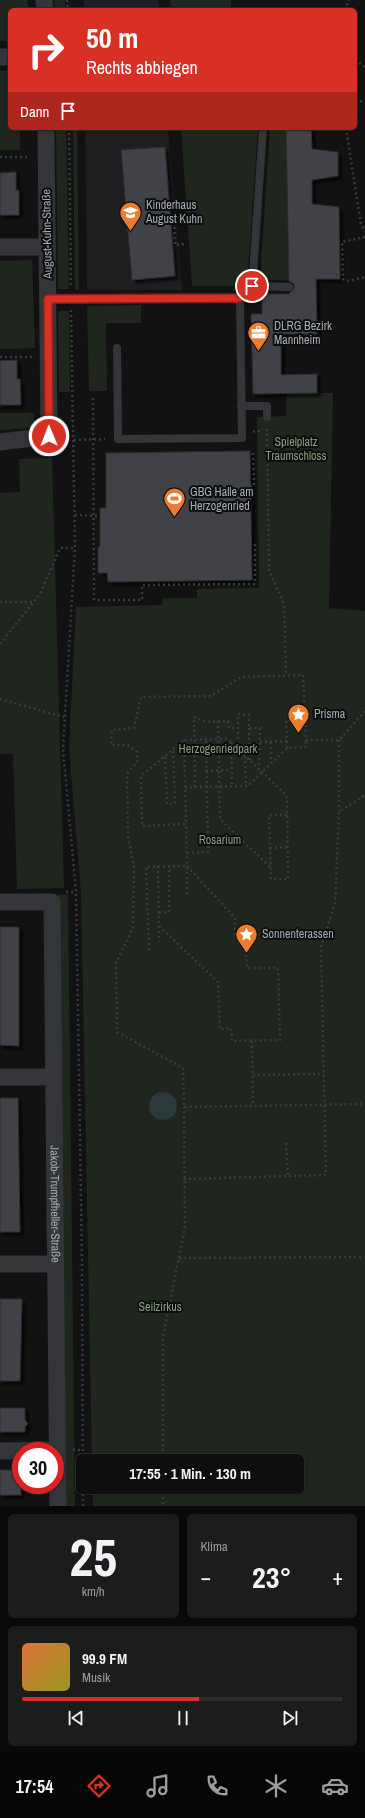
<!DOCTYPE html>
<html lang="de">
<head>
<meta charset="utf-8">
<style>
	:root { --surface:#0e0e0e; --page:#1c1c1c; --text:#f1f3f6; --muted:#9b9c9e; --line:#2e2e2e; --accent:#d93025 }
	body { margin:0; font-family:"Archivo Narrow",sans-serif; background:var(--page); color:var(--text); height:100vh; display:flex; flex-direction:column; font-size:15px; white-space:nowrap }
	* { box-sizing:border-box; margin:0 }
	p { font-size:13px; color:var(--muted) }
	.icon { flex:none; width:22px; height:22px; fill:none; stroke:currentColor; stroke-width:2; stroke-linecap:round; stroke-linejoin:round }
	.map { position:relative; height:1506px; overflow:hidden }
	.drawer { display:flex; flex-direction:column; gap:8px; padding:8px; background:#080808; flex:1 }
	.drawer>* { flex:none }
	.banner { position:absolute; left:8px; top:8px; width:349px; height:122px; border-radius:6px; box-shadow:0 1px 3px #0004,0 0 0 1px var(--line); background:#d93025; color:#fff; overflow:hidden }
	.speed { position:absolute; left:12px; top:1442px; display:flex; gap:8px; font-size:20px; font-weight:700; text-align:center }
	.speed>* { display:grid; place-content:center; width:52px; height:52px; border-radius:50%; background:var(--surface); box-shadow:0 1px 3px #0004,0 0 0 1px var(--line); line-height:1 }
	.speed .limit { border:6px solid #d22; background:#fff; color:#111 }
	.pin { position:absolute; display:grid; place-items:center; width:34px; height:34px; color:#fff; margin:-17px; border:2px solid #fff; border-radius:50%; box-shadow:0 1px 4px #0007 }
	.me { position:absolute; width:44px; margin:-22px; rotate:359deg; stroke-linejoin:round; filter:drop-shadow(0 0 3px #0008) }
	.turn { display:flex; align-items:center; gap:14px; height:84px; padding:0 12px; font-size:18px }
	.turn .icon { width:52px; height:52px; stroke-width:2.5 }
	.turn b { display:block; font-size:28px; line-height:34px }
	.then { display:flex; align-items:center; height:38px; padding:0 12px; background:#0003; gap:8px; font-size:15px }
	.big { font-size:30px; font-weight:700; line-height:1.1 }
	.drawer .tile { flex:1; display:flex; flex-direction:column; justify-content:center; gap:6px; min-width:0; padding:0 14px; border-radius:6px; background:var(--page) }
	.drawer .dial { align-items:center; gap:0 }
	.dial b { font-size:52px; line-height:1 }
	.song { display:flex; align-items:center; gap:12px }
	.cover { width:48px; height:48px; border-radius:6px; background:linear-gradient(135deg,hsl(20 70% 55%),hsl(60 70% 35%)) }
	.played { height:4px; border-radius:2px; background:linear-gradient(90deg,var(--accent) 55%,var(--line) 55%) }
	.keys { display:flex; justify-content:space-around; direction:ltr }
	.heat { display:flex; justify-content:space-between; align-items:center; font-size:22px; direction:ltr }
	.drawer .tiles { flex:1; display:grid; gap:8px; grid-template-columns:1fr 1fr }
	.tile:last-child { grid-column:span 2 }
	.trip { position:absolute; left:76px; top:1454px; width:228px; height:40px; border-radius:6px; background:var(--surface); box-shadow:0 1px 3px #0004,0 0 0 1px var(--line); font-weight:700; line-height:40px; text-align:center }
	.menu { display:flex; height:64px; justify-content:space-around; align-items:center; background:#060606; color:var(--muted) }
	.menu .icon { width:28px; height:28px }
	.menu .active { color:var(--accent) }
	.menu b { font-size:18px; color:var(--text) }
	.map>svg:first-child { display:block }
	.built { fill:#1e1e20 }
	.green { fill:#1f261e }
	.water { fill:#2b383c }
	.building { fill:#414346; stroke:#2c2d2f; filter:url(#shadow) }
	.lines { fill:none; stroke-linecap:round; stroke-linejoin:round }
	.path { stroke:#393c3f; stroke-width:2.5; stroke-dasharray:2 3; stroke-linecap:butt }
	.service { stroke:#333538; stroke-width:8 }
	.minor { stroke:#333538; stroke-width:17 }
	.route-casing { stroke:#8d1f18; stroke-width:10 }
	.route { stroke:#d93025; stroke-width:7 }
	.labels { text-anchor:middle; stroke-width:4; stroke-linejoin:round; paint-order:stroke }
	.poi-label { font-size:12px; fill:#a3adb4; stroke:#0d0d0e; text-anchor:start }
	.street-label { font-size:12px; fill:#a3adb4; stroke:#0d0d0e }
	.park-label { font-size:12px; fill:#829f7a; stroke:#0d0d0e }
</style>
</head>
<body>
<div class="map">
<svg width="365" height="1506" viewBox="0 0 365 1506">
	<defs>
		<filter id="shadow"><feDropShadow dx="3.5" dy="3.5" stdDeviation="1" flood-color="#0009"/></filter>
	</defs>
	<rect width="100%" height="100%" fill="#121213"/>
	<g class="built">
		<path d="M84,0H158L159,10H84Z"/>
		<path d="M85,128H168L182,290H87Z"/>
	</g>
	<g class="green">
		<path d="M0,0H27L28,10H10V41H0Z"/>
		<path d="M54,0H65V10H55Z"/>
		<path d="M170,0H231V10H171Z"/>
		<path d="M0,71H10V128H20V150H0Z"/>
		<path d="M56,128H66L69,289H58Z"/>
		<path d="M73,128H77L79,290H75Z"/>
		<path d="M181,128H258L248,270L241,286H192Z"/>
		<path d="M270,128H286L289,280H260Z"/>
		<path d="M32,260L35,348L0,349V261Z"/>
		<path d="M141,305V323H106L107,391H89L87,306Z"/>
		<path d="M58,311H69L70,392H59Z"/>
		<path d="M286,393H333L329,608L365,611V1506H93L92,1487H297V1461H92L81,892L69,749L76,607L162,605L163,598H197V589L259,588L257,417L286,416Z"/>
		<path d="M0,413H34V428L0,430Z"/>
		<path d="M52,458L64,888L17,889L13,754H0V493L20,492L19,459Z"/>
		<path d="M68,894L75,1506H66L57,895Z"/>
	</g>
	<circle class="water" cx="163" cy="1106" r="14"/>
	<g class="building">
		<path d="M286,128H311L312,149L338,152V176L312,180V204L339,207L340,279H316L317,334H281V375L317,374V393L253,394L251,314H262V294H289L294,288V284L289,281Z"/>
		<path d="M165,147L175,276L132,280L121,150Z"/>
		<path d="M16,172V190H19V215H0V173Z"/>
		<path d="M17,360V379H20L21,405H0V361Z"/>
		<path d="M250,451L252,580L108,582L107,573H98V547H100V508H106V453Z"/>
		<path d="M0,927H19V1046L0,1045Z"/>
		<path d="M0,1098H18L20,1232H0Z"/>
		<path d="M0,1299H22L20,1381H0Z"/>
		<path d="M0,1408H25V1420L28,1424L25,1427V1432H0Z"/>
		<rect x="0" y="1470" width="21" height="25"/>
	</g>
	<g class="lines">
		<g class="path">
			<path d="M67,0L68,10"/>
			<path d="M345,10L349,0"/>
			<path d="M355,60L365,67"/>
			<path d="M355,102L365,101"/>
			<path d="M69,128L71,287"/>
			<path d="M346,128L361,225L365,231"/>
			<path d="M0,157H30"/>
			<path d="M174,222L175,245L184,244"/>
			<path d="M365,237L342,242L343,279L349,281L365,277"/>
			<path d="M71,310L75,548L63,749L76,892L82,1262L83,1506"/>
			<path d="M0,357H32"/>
			<path d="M93,398L94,601"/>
			<path d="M267,429L269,570L284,604L286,675"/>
			<path d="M253,431L257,432L263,429"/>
			<path d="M74,440L105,439"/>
			<path d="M250,486H254L253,451"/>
			<path d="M75,515L100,516"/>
			<path d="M98,600H142V585L255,584V544H251"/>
			<path d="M0,602H33"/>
			<path d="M0,644L40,594L60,548H75"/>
			<path d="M0,699L64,717"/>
			<path d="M365,711L339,740H306L303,675L241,677L211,696L141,697L134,728L112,730L111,745H128L137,752V762L127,774L128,836L134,867L133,928L116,963L117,1032L183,1068L184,1107L365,1104"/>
			<path d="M218,721L220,819L270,867"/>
			<path d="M249,728L250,761"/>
			<path d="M184,740L186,824L142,826L141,776L184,740L228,739L287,796C287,824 288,852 288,879H271L269,815H287"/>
			<path d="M339,740V811"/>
			<path d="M231,742L232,786"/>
			<path d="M260,742L287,741"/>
			<path d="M271,742V763"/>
			<path d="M287,748L286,720H305"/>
			<path d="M238,749V714L249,715V728H260L259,769"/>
			<path d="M245,756L246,786"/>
			<path d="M165,757L167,804L175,803L173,750"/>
			<path d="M206,771L231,770"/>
			<path d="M185,787L248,786L287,748L306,747V740"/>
			<path d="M195,787L194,717L206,722L228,721L229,728H238"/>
			<path d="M270,848L288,847"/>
			<path d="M187,853L208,852L206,739"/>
			<path d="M158,866L159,942"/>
			<path d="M66,892H76"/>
			<path d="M159,913L169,912V866"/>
			<path d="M159,926L218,982L220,1029L231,1028L232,1041L280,1040L278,968H247L246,953L235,936V918L187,866L186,824"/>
			<path d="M149,950L146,867L187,866V897"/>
			<path d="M252,1041L253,1105"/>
			<path d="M253,1075L324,1074"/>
			<path d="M286,1143L288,1176"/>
			<path d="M184,1179L326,1175L321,947L335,903L339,812L365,795"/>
			<path d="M179,1258L365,1257"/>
			<path d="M73,1450H82"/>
			<path d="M163,1461V1337L185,1227L184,1107"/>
			<path d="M163,1487V1506"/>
		</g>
		<g class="service">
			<path d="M252,286L289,287"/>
			<path d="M240,298L252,289L263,128"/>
			<path d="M48,299L240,298L242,438L118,439L117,348"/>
			<path d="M241,406H267V417"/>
		</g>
		<g class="minor">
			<path d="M44,0L45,10"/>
			<path d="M0,57H10"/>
			<path d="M0,247H47"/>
			<path d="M0,442L49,436L46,128"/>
			<path id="s1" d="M0,902H52L58,1506"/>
			<path d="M0,1077H54"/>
			<path d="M0,1264H56"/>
			<path d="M0,1451L57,1450"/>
		</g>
	</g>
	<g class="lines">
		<defs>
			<path id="route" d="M49,436L48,299L240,298L252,289V286"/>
		</defs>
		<use href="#route" class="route-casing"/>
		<use href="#route" class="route"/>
	</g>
	<defs>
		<symbol id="school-pin" viewBox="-11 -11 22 30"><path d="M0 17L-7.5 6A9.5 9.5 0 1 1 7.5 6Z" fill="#ee7c2f" stroke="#0d0d0e"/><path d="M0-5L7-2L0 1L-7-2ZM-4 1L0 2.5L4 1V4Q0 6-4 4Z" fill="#fff"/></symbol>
		<symbol id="office-pin" viewBox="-11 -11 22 30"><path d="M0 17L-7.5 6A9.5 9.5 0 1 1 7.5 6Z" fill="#ee7c2f" stroke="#0d0d0e"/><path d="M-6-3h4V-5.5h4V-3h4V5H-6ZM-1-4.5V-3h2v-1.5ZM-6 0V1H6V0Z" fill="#fff"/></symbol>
		<symbol id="stadium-pin" viewBox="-11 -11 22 30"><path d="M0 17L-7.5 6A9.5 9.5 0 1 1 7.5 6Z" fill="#ee7c2f" stroke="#0d0d0e"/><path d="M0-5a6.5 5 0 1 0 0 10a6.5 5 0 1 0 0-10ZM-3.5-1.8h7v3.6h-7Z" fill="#fff"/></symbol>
		<symbol id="sight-pin" viewBox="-11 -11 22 30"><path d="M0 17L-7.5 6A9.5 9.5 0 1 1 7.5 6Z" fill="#ee7c2f" stroke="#0d0d0e"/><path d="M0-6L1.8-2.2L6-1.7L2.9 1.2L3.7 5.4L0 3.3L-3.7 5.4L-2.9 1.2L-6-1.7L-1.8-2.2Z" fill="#fff"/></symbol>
	</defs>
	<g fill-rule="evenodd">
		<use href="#school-pin" x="118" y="200" width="25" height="34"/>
		<use href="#office-pin" x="246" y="320" width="25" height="34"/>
		<use href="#stadium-pin" x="162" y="486" width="25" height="34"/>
		<use href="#sight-pin" x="286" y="702" width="25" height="34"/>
		<use href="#sight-pin" x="234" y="922" width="25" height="34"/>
	</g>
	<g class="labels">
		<g class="poi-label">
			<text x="146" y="209">Kinderhaus<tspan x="146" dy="14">August Kuhn</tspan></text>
			<text x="274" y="330">DLRG Bezirk<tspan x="274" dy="14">Mannheim</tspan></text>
			<text x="190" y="496">GBG Halle am<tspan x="190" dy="14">Herzogenried</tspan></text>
			<text x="314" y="718">Prisma</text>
			<text x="262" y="938">Sonnenterassen</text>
		</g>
		<g class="street-label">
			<text transform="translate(47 234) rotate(-91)" y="4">August-Kuhn-Straße</text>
			<text dy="4" stroke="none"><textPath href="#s1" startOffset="354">Jakob-Trumpfheller-Straße</textPath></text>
		</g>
		<g class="park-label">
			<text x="296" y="446">Spielplatz<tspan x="296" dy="14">Traumschloss</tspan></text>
			<text x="218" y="753">Herzogenriedpark</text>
			<text x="220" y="844">Rosarium</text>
			<text x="160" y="1311">Seilzirkus</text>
		</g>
	</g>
</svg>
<div class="speed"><div class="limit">30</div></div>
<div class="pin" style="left:252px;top:286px;background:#d93025"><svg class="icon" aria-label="arrive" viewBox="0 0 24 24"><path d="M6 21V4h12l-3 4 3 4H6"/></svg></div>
<svg class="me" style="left:49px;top:436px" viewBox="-20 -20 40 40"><circle r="17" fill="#d93025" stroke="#fff" stroke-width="3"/><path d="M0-11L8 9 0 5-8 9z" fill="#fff"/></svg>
<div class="trip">17:55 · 1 Min. · 130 m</div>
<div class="banner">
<div class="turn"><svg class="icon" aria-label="right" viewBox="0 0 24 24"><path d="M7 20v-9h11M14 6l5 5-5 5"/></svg><div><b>50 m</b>Rechts abbiegen</div></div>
<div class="then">Dann<svg class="icon" aria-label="arrive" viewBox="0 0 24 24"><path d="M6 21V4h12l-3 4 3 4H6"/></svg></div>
</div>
</div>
<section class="drawer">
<div class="tiles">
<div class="tile dial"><b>25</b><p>km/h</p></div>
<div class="tile"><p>Klima</p>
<div class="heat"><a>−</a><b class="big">23°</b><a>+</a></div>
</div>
<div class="tile">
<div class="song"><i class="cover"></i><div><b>99.9 FM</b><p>Musik</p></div></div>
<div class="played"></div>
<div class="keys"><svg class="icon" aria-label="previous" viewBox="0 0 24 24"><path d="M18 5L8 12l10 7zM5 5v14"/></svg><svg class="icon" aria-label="pause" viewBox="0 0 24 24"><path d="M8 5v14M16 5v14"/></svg><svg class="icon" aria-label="next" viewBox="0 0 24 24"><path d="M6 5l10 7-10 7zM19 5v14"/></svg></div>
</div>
</div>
</section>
<nav class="menu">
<b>17:54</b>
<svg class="icon active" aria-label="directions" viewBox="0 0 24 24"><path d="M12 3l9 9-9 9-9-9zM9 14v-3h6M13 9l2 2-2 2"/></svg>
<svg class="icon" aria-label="music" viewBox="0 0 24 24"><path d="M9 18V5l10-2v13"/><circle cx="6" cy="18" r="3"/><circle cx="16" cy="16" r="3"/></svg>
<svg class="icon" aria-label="phone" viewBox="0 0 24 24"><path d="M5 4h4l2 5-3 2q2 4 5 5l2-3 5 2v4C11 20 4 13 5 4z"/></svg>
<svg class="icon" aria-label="climate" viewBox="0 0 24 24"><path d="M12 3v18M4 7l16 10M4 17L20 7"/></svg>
<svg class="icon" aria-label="car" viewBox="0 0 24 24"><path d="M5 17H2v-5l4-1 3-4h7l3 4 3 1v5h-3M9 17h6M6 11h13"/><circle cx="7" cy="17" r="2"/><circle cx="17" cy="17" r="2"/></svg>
</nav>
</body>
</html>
